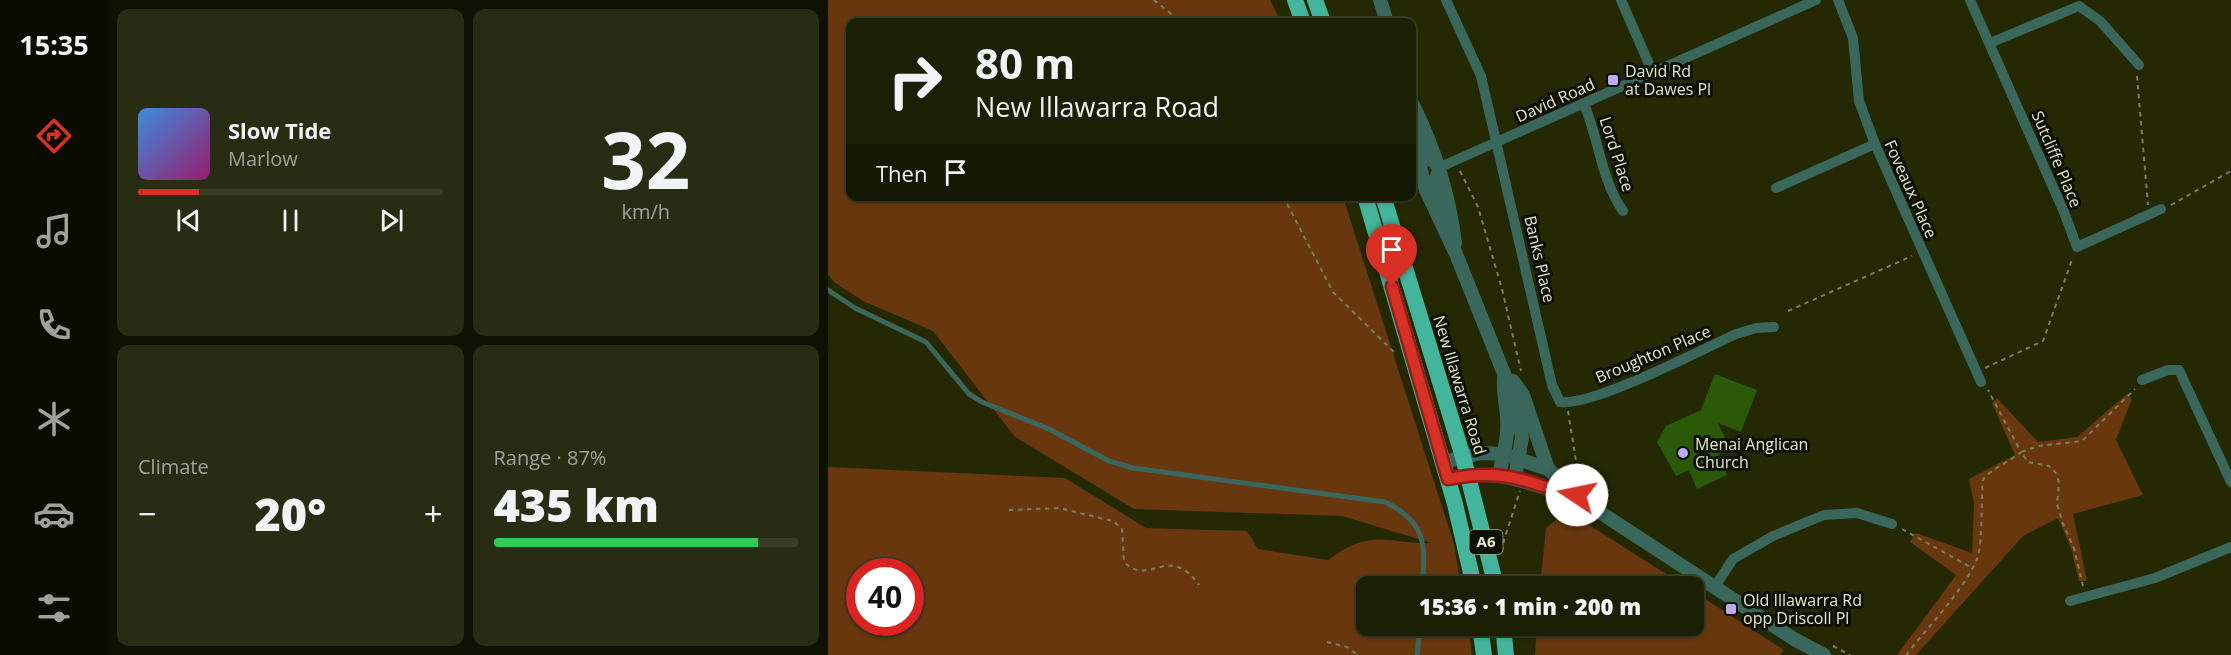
<!DOCTYPE html>
<html lang="en">
<head>
<meta charset="utf-8">
<style>
	:root { --surface:#1b1f03; --page:#282c12; --text:#f1f3f6; --muted:#a0a29a; --line:#393d25; --accent:#d93025 }
	body { margin:0; font-family:"Open Sans",sans-serif; background:var(--page); color:var(--text); height:100vh; display:flex; flex-direction:column; font-size:22px; white-space:nowrap }
	* { box-sizing:border-box; margin:0 }
	p { font-size:20px; color:var(--muted) }
	.icon { flex:none; width:33px; height:33px; fill:none; stroke:currentColor; stroke-width:2; stroke-linecap:round; stroke-linejoin:round }
	.map { position:relative; flex:1; overflow:hidden }
	.drawer { display:flex; flex-direction:column; gap:9px; padding:9px; background:#0f1102; width:720px }
	.drawer>* { flex:none }
	.guide { position:absolute; left:18px; top:18px; width:570px; height:183px; border-radius:12px; box-shadow:0 2px 4px #0004,0 0 0 2px var(--line); background:#1b1f03; color:var(--text); overflow:hidden }
	.speed { position:absolute; left:18px; top:558px; display:flex; gap:12px; font-size:30px; font-weight:700; text-align:center }
	.speed>* { display:grid; place-content:center; width:78px; height:78px; border-radius:50%; background:var(--surface); box-shadow:0 2px 4px #0004,0 0 0 2px var(--line); line-height:1 }
	.speed .limit { border:9px solid #d22; background:#fff; color:#111 }
	.pin { position:absolute; display:grid; place-items:center; width:51px; height:51px; color:#fff; margin:-62px -26px; border-radius:50% 50% 50% 0; rotate:-45deg; box-shadow:0 0 6px #0007 }
	.pin .icon { rotate:45deg }
	.me { position:absolute; width:66px; margin:-33px; rotate:281deg; stroke-linejoin:round; filter:drop-shadow(0 0 4px #0008) }
	.turn { display:flex; align-items:center; gap:21px; height:126px; padding:0 30px; font-size:27px }
	.turn .icon { width:78px; height:78px; stroke-width:2.5 }
	.turn b { display:block; font-size:42px; line-height:51px }
	.then { display:flex; align-items:center; height:57px; padding:0 30px; background:#0003; gap:12px; font-size:22px }
	.big { font-size:45px; font-weight:800; line-height:1.1 }
	.drawer .widget { flex:1; display:flex; flex-direction:column; justify-content:center; gap:9px; min-width:0; padding:0 21px; border-radius:12px; background:var(--page) }
	.drawer .dial { align-items:center; gap:0 }
	.dial b { font-size:78px; line-height:1 }
	.song { display:flex; align-items:center; gap:18px }
	.cover { width:72px; height:72px; border-radius:9px; background:linear-gradient(135deg,hsl(210 70% 55%),hsl(320 70% 35%)) }
	.played { height:6px; border-radius:3px; background:linear-gradient(90deg,var(--accent) 20%,var(--line) 20%) }
	.keys { display:flex; justify-content:space-around; direction:ltr }
	.heat { display:flex; justify-content:space-between; align-items:center; font-size:33px; direction:ltr }
	.charge { height:9px; border-radius:4px; background:linear-gradient(90deg,#34c759 87%,var(--line) 0) }
	.drawer .tiles { flex:1; display:grid; gap:9px; grid-template-columns:repeat(2,1fr) }
	.trip { position:absolute; left:528px; top:576px; width:348px; height:60px; border-radius:12px; background:var(--surface); box-shadow:0 2px 4px #0004,0 0 0 2px var(--line); font-weight:800; line-height:60px; text-align:center }
	main { display:flex; flex:1; min-height:0 }
	.tabs { display:flex; flex-direction:column; width:108px; justify-content:space-around; align-items:center; background:#0b0c01; color:var(--muted) }
	.tabs .icon { width:42px; height:42px }
	.tabs .active { color:var(--accent) }
	.tabs b { font-size:27px; color:var(--text) }
	.map>svg:first-child { display:block }
	.green { fill:#68370d; fill-rule:evenodd }
	.building { fill:#2a5908 }
	.lines { fill:none; stroke-linecap:round; stroke-linejoin:round }
	.path { stroke:#797e5d; stroke-width:2; stroke-dasharray:4.5 4.5; stroke-linecap:butt }
	.service { stroke:#3a675c; stroke-width:5 }
	.minor { stroke:#3a675c; stroke-width:10 }
	.tertiary { stroke:#3a675c; stroke-width:14 }
	.trunk { stroke:#42b59c; stroke-width:16 }
	.route-casing { stroke:#8d1f18; stroke-width:15 }
	.route { stroke:#d93025; stroke-width:10 }
	.poi-dot { fill:#bda9f5; stroke:#0e1001; stroke-width:2 }
	.labels { text-anchor:middle; stroke-width:6; stroke-linejoin:round; paint-order:stroke }
	.shield { fill:#0e1001; stroke:#a3a790; stroke-width:1.5 }
	.shield-label { font-size:15px; font-weight:bold; fill:#e3e8ce }
	.poi-label { font-size:16px; fill:#e3e8ce; stroke:#0e1001; text-anchor:start }
	.street-label { font-size:16px; fill:#e3e8ce; stroke:#0e1001 }
</style>
</head>
<body>
<main>
<nav class="tabs">
<b>15:35</b>
<svg class="icon active" aria-label="directions" viewBox="0 0 24 24"><path d="M12 3l9 9-9 9-9-9zM9 14v-3h6M13 9l2 2-2 2"/></svg>
<svg class="icon" aria-label="music" viewBox="0 0 24 24"><path d="M9 18V5l10-2v13"/><circle cx="6" cy="18" r="3"/><circle cx="16" cy="16" r="3"/></svg>
<svg class="icon" aria-label="phone" viewBox="0 0 24 24"><path d="M5 4h4l2 5-3 2q2 4 5 5l2-3 5 2v4C11 20 4 13 5 4z"/></svg>
<svg class="icon" aria-label="climate" viewBox="0 0 24 24"><path d="M12 3v18M4 7l16 10M4 17L20 7"/></svg>
<svg class="icon" aria-label="car" viewBox="0 0 24 24"><path d="M5 17H2v-5l4-1 3-4h7l3 4 3 1v5h-3M9 17h6M6 11h13"/><circle cx="7" cy="17" r="2"/><circle cx="17" cy="17" r="2"/></svg>
<svg class="icon" aria-label="filters" viewBox="0 0 24 24"><path d="M4 7h16M4 17h16"/><circle cx="9" cy="7" r="2"/><circle cx="15" cy="17" r="2"/></svg>
</nav>
<section class="drawer">
<div class="tiles">
<div class="widget">
<div class="song"><i class="cover"></i><div><b>Slow Tide</b><p>Marlow</p></div></div>
<div class="played"></div>
<div class="keys"><svg class="icon" aria-label="previous" viewBox="0 0 24 24"><path d="M18 5L8 12l10 7zM5 5v14"/></svg><svg class="icon" aria-label="pause" viewBox="0 0 24 24"><path d="M8 5v14M16 5v14"/></svg><svg class="icon" aria-label="next" viewBox="0 0 24 24"><path d="M6 5l10 7-10 7zM19 5v14"/></svg></div>
</div>
<div class="widget dial"><b>32</b><p>km/h</p></div>
<div class="widget"><p>Climate</p>
<div class="heat"><a>−</a><b class="big">20°</b><a>+</a></div>
</div>
<div class="widget"><p>Range · 87%</p><b class="big">435 km</b><div class="charge"></div></div>
</div>
</section>
<div class="map">
<svg width="1403" height="655" viewBox="0 0 1403 655">
	<rect width="100%" height="100%" fill="#242904"/>
	<g class="green">
		<path d="M0,0H442L453,22H22V196L515,197L626,544L633,586H538V626H640L644,655H0V467L237,478L318,528L419,531L430,549L500,560C545,527 555,544 604,543L514,516L306,509L187,437L105,331L35,301L6,282L0,274ZM32,572H82V622H32Z"/>
		<path d="M1299,394L1304,399L1288,440L1315,495L1245,514L1259,581H1251L1243,548L1230,518L1195,536L1088,655H1069L1128,575L1082,542L1088,533L1144,553L1146,503L1141,479L1187,455L1164,403L1169,398L1210,442L1249,437Z"/>
		<path d="M736,514L750,518L857,586H712L718,528Z"/>
		<path d="M866,592L956,650L952,655H707L709,626H866Z"/>
	</g>
	<path class="building" d="M887,374L929,390L913,432L890,423L902,449L890,455L899,475L869,489L861,470L848,476L829,442L838,426L873,410Z"/>
	<g class="lines">
		<g class="path">
			<path d="M326,0L353,22"/>
			<path d="M584,75L589,93"/>
			<path d="M1309,76L1320,205"/>
			<path d="M632,171L650,207L674,289L693,371"/>
			<path d="M455,196L505,292L569,355"/>
			<path d="M1343,205L1403,171"/>
			<path d="M960,311L1084,256"/>
			<path d="M1157,368L1215,341L1245,257"/>
			<path d="M740,411L751,480"/>
			<path d="M181,510L231,508L285,521L294,529L296,562C322,588 340,542 371,585"/>
			<path d="M1074,529L1144,568"/>
			<path d="M674,552L676,540L692,491"/>
			<path d="M1255,586L1246,548L1235,524L1229,504L1231,484L1229,474L1221,466L1200,462L1193,452L1211,446L1254,441L1307,389"/>
			<path d="M499,642L519,647L530,655"/>
			<path d="M1005,646L1022,655"/>
			<path d="M1078,655C1099,628 1136,590 1149,559C1156,540 1152,483 1156,478C1165,468 1183,461 1193,452L1160,390"/>
		</g>
		<g class="service">
			<path d="M0,290L27,308L98,342L141,394L154,402L221,429L281,461L305,468L557,502C598,522 598,544 594,586"/>
			<path d="M589,655L592,626"/>
		</g>
		<g class="minor">
			<path d="M618,0L653,76L724,385L732,402C764,407 873,350 908,334L928,328L946,327"/>
			<path d="M793,0L825,73"/>
			<path d="M1010,0L1025,38L1031,101L1047,144L1153,382"/>
			<path d="M1142,0L1236,212L1249,247L1333,209"/>
			<path d="M1162,43L1251,6L1272,21L1311,65"/>
			<path d="M756,104C771,139 773,180 795,211"/>
			<path d="M584,128L599,159L610,168"/>
			<path d="M948,188L1047,144"/>
			<path d="M610,217C612,198 601,185 610,168L988,0"/>
			<path d="M1314,380L1340,370H1351L1403,482"/>
			<path d="M886,588L905,559L945,536L996,515L1029,513L1064,524"/>
			<path d="M1242,601L1327,578L1403,547"/>
		</g>
		<g class="tertiary">
			<path d="M552,0L559,22"/>
			<path d="M584,103C606,147 621,194 627,243"/>
			<path d="M584,135L598,190L628,254L689,406L694,438L687,478"/>
			<path d="M685,381L695,395L720,469"/>
			<path d="M615,462L653,453L675,454L720,469L773,513L966,639L996,655"/>
			<path d="M671,475C675,456 681,436 679,417C678,403 675,392 676,378"/>
			<path d="M620,479C677,466 698,487 749,495"/>
		</g>
		<g class="trunk">
			<path d="M467,0L475,22"/>
			<path d="M487,0L495,22"/>
			<path d="M537,196L627,504L646,586"/>
			<path d="M555,196L635,457L668,586"/>
			<path d="M652,626L656,655"/>
			<path d="M675,626L678,655"/>
		</g>
	</g>
	<g class="lines">
		<defs>
			<path id="route" d="M564,286L620,479C645,474 670,473 695,480C714,485 729,492 749,495"/>
		</defs>
		<use href="#route" class="route-casing"/>
		<use href="#route" class="route"/>
	</g>
	<g class="poi-dot">
		<rect x="779" y="74" width="12" height="12" rx="3"/>
		<circle cx="855" cy="453" r="6"/>
		<rect x="897" y="603" width="12" height="12" rx="3"/>
	</g>
	<g class="labels">
		<rect class="shield" x="641.5" y="530" width="33" height="24" rx="4.5"/>
		<g class="shield-label">
			<text x="658" y="547">A6</text>
		</g>
		<g class="poi-label">
			<text x="797" y="77">David Rd<tspan x="797" dy="18">at Dawes Pl</tspan></text>
			<text x="867" y="450">Menai Anglican<tspan x="867" dy="18">Church</tspan></text>
			<text x="915" y="606">Old Illawarra Rd<tspan x="915" dy="18">opp Driscoll Pl</tspan></text>
		</g>
		<g class="street-label">
			<text transform="translate(727 100) rotate(-24)" y="6">David Road</text>
			<text transform="translate(789 154) rotate(72)" y="6">Lord Place</text>
			<text transform="translate(1229 159) rotate(67)" y="6">Sutcliffe Place</text>
			<text transform="translate(1083 189) rotate(66)" y="6">Foveaux Place</text>
			<text transform="translate(712 259) rotate(77)" y="6">Banks Place</text>
			<text transform="translate(825 354) rotate(-23)" y="6">Broughton Place</text>
			<text transform="translate(632 385) rotate(73)" y="6">New Illawarra Road</text>
		</g>
	</g>
</svg>
<div class="speed"><div class="limit">40</div></div>
<div class="pin" style="left:564px;top:286px;background:#d93025"><svg class="icon" aria-label="arrive" viewBox="0 0 24 24"><path d="M6 21V4h12l-3 4 3 4H6"/></svg></div>
<svg class="me" style="left:749px;top:495px" viewBox="-20 -20 40 40"><circle r="19" fill="#fff"/><path d="M0-13L10 11 0 6-10 11z" fill="#d93025"/></svg>
<div class="trip">15:36 · 1 min · 200 m</div>
<div class="guide">
<div class="turn"><svg class="icon" aria-label="right" viewBox="0 0 24 24"><path d="M7 20v-9h11M14 6l5 5-5 5"/></svg><div><b>80 m</b>New Illawarra Road</div></div>
<div class="then">Then<svg class="icon" aria-label="arrive" viewBox="0 0 24 24"><path d="M6 21V4h12l-3 4 3 4H6"/></svg></div>
</div>
</div>
</main>
</body>
</html>
